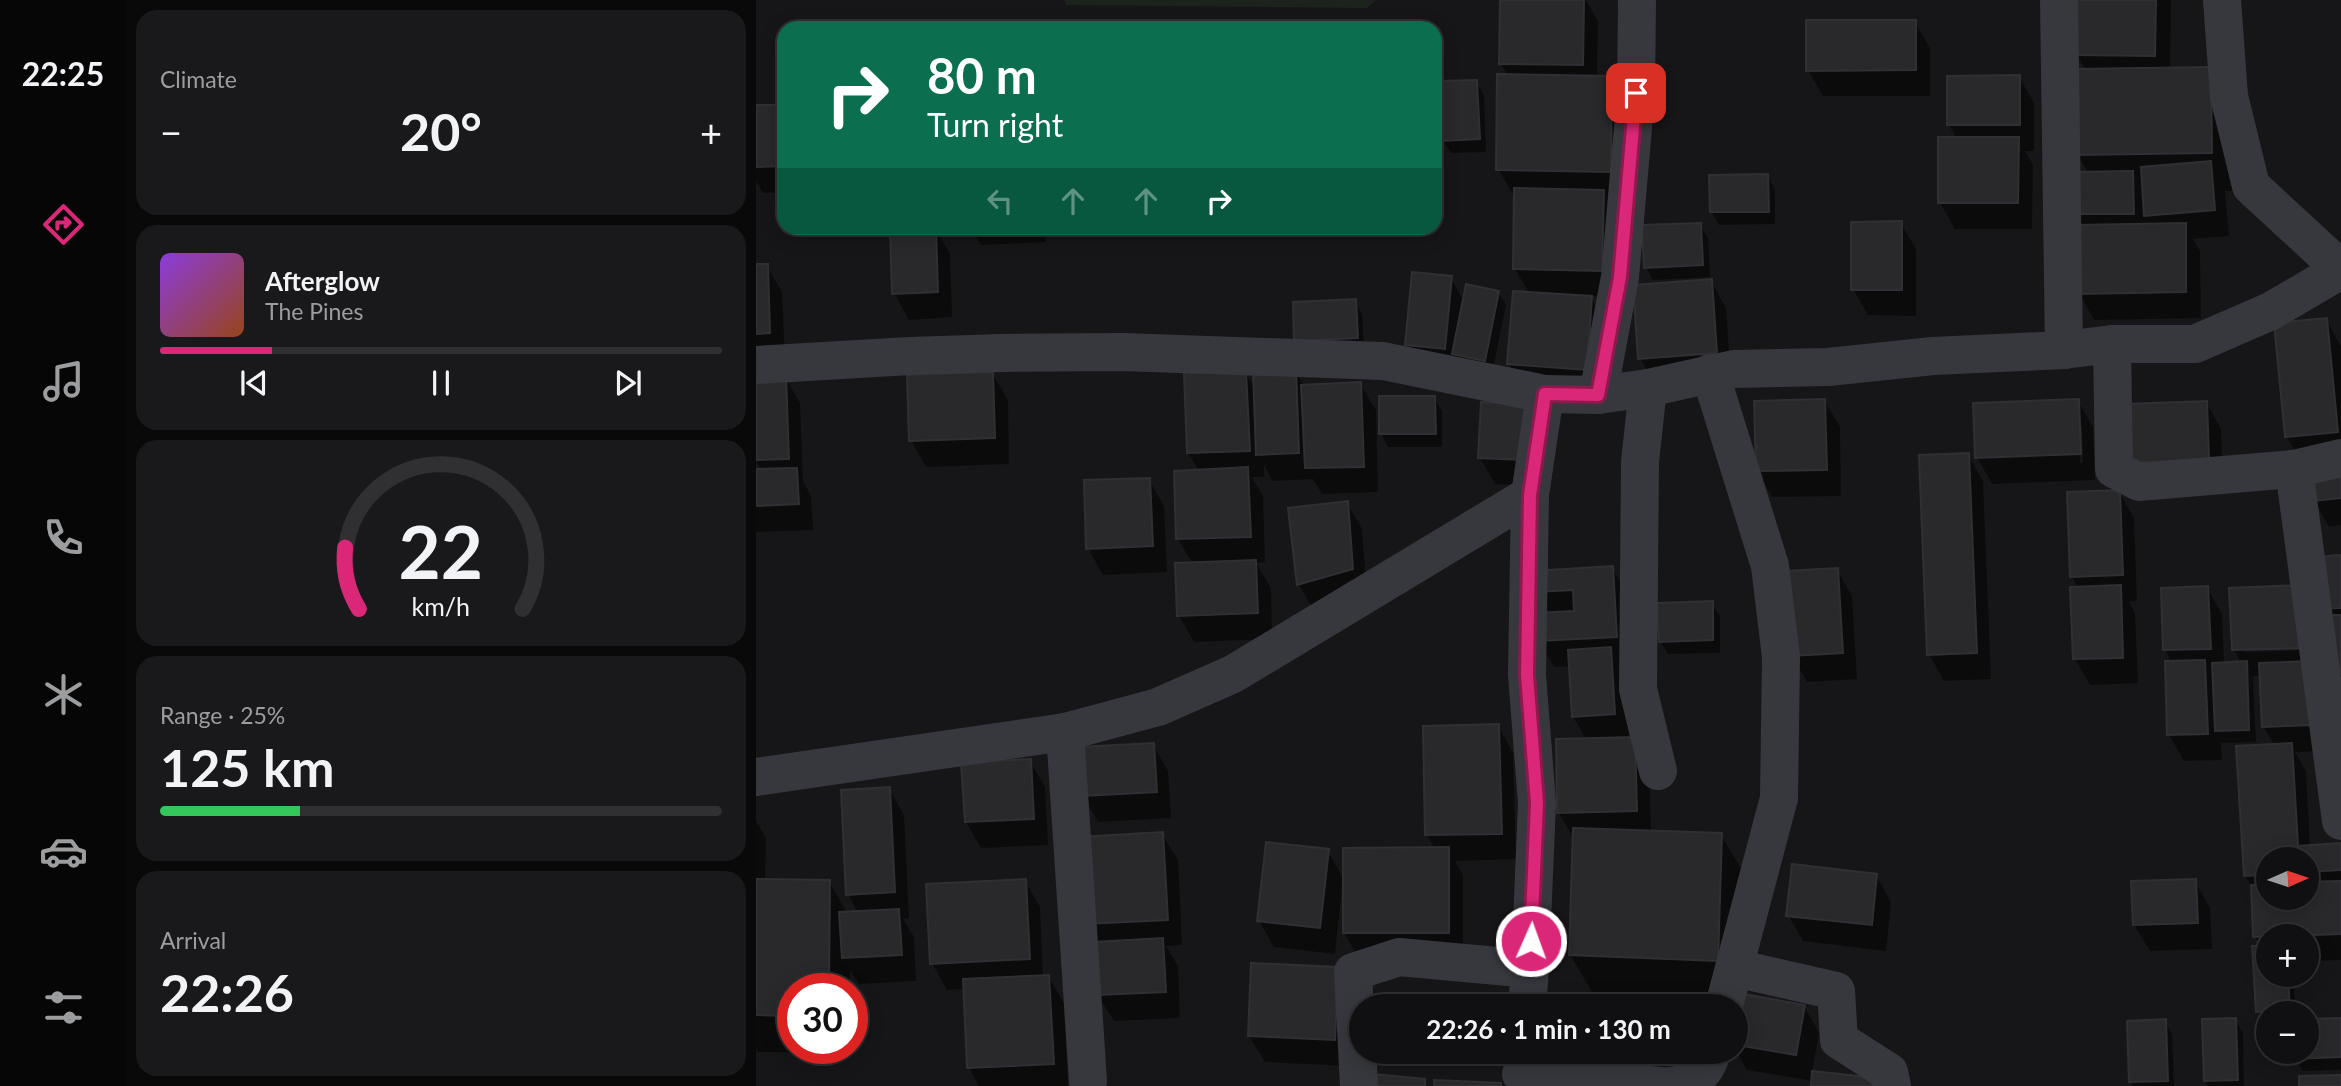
<!DOCTYPE html>
<html lang="en">
<head>
<meta charset="utf-8">
<style>
	:root { --surface:#101012; --page:#19191b; --text:#f1f3f6; --muted:#9c9d9f; --line:#303032; --accent:#db2777 }
	body { margin:0; font-family:Lato,sans-serif; background:var(--page); color:var(--text); height:100vh; display:flex; flex-direction:column; font-size:26px; white-space:nowrap }
	* { box-sizing:border-box; margin:0 }
	p { font-size:23px; color:var(--muted) }
	.icon { flex:none; width:38px; height:38px; fill:none; stroke:currentColor; stroke-width:2; stroke-linecap:round; stroke-linejoin:round }
	.map { position:relative; flex:1; overflow:hidden }
	.sheet { display:flex; flex-direction:column; gap:10px; padding:10px; background:#09090a; width:630px }
	.sheet>* { flex:none }
	.banner { position:absolute; left:21px; top:21px; width:665px; height:214px; border-radius:21px; box-shadow:0 4px 18px #0003,0 0 0 2px var(--line); background:#0b6e4f; color:#fff; overflow:hidden }
	.needle { width:46px; rotate:87deg }
	.buttons { position:absolute; left:1500px; top:847px; display:grid; gap:14px }
	.buttons a { display:grid; place-items:center; width:63px; height:63px; border-radius:50%; background:var(--surface); box-shadow:0 4px 18px #0003,0 0 0 2px var(--line); font-size:35px }
	.speed { position:absolute; left:21px; top:973px; display:flex; gap:14px; font-size:35px; font-weight:700; text-align:center }
	.speed>* { display:grid; place-content:center; width:91px; height:91px; border-radius:50%; background:var(--surface); box-shadow:0 4px 18px #0003,0 0 0 2px var(--line); line-height:1 }
	.speed .limit { border:10px solid #d22; background:#fff; color:#111 }
	.pin { position:absolute; display:grid; place-items:center; width:60px; height:60px; color:#fff; margin:-30px; border-radius:14px; box-shadow:0 4px 10px #0006 }
	.me { position:absolute; width:77px; margin:-38px; rotate:2deg; stroke-linejoin:round; filter:drop-shadow(0 0 5px #0008) }
	.turn { display:flex; align-items:center; gap:24px; height:147px; padding:0 35px; font-size:32px }
	.turn .icon { width:91px; height:91px; stroke-width:2.5 }
	.turn b { display:block; font-size:49px; line-height:60px }
	.lanes { display:flex; align-items:center; height:66px; padding:0 35px; background:#0003; justify-content:center; gap:35px; direction:ltr }
	.lanes .off { opacity:.35 }
	.big { font-size:52px; font-weight:700; line-height:1.1 }
	.sheet .tile { flex:1; display:flex; flex-direction:column; justify-content:center; gap:10px; min-width:0; padding:0 24px; border-radius:21px; background:var(--page) }
	.sheet .dial { align-items:center; gap:0 }
	.dial svg { height:182px; overflow:visible; fill:none; stroke:var(--line); stroke-width:7; stroke-linecap:round; text-anchor:middle }
	.dial text { fill:var(--text); stroke:none }
	.song { display:flex; align-items:center; gap:21px }
	.cover { width:84px; height:84px; border-radius:10px; background:linear-gradient(135deg,hsl(270 70% 55%),hsl(20 70% 35%)) }
	.played { height:7px; border-radius:4px; background:linear-gradient(90deg,var(--accent) 20%,var(--line) 20%) }
	.keys { display:flex; justify-content:space-around; direction:ltr }
	.heat { display:flex; justify-content:space-between; align-items:center; font-size:38px; direction:ltr }
	.charge { height:10px; border-radius:5px; background:linear-gradient(90deg,#34c759 25%,var(--line) 0) }
	.trip { position:absolute; left:593px; top:994px; width:399px; height:70px; border-radius:35px; background:var(--surface); box-shadow:0 4px 18px #0003,0 0 0 2px var(--line); font-weight:700; line-height:70px; text-align:center }
	main { display:flex; flex:1; min-height:0 }
	.tabs { display:flex; flex-direction:column; width:126px; justify-content:space-around; align-items:center; background:#060607; color:var(--muted) }
	.tabs .icon { width:49px; height:49px }
	.tabs .active { color:var(--accent) }
	.tabs b { font-size:32px; color:var(--text) }
	.map>svg:first-child { display:block }
	.green { fill:#1c231d }
	.shadow { fill:#0007; fill-rule:evenodd }
	.building { fill:#29292c; stroke:#303034; stroke-width:2 }
	.lines { fill:none; stroke-linecap:round; stroke-linejoin:round }
	.minor { stroke:#37383d; stroke-width:38 }
	.route-casing { stroke:#8e194d; stroke-width:18 }
	.route { stroke:#db2777; stroke-width:12 }
</style>
</head>
<body>
<main>
<nav class="tabs">
<b>22:25</b>
<svg class="icon active" aria-label="directions" viewBox="0 0 24 24"><path d="M12 3l9 9-9 9-9-9zM9 14v-3h6M13 9l2 2-2 2"/></svg>
<svg class="icon" aria-label="music" viewBox="0 0 24 24"><path d="M9 18V5l10-2v13"/><circle cx="6" cy="18" r="3"/><circle cx="16" cy="16" r="3"/></svg>
<svg class="icon" aria-label="phone" viewBox="0 0 24 24"><path d="M5 4h4l2 5-3 2q2 4 5 5l2-3 5 2v4C11 20 4 13 5 4z"/></svg>
<svg class="icon" aria-label="climate" viewBox="0 0 24 24"><path d="M12 3v18M4 7l16 10M4 17L20 7"/></svg>
<svg class="icon" aria-label="car" viewBox="0 0 24 24"><path d="M5 17H2v-5l4-1 3-4h7l3 4 3 1v5h-3M9 17h6M6 11h13"/><circle cx="7" cy="17" r="2"/><circle cx="17" cy="17" r="2"/></svg>
<svg class="icon" aria-label="filters" viewBox="0 0 24 24"><path d="M4 7h16M4 17h16"/><circle cx="9" cy="7" r="2"/><circle cx="15" cy="17" r="2"/></svg>
</nav>
<section class="sheet">
<div class="tile"><p>Climate</p>
<div class="heat"><a>−</a><b class="big">20°</b><a>+</a></div>
</div>
<div class="tile">
<div class="song"><i class="cover"></i><div><b>Afterglow</b><p>The Pines</p></div></div>
<div class="played"></div>
<div class="keys"><svg class="icon" aria-label="previous" viewBox="0 0 24 24"><path d="M18 5L8 12l10 7zM5 5v14"/></svg><svg class="icon" aria-label="pause" viewBox="0 0 24 24"><path d="M8 5v14M16 5v14"/></svg><svg class="icon" aria-label="next" viewBox="0 0 24 24"><path d="M6 5l10 7-10 7zM19 5v14"/></svg></div>
</div>
<div class="tile dial"><svg viewBox="0 0 100 80">
<path d="M14 69A42 42 0 1 1 86 69"/>
<path d="M14 69A42 42 0 0 1 8 42" stroke="#db2777"/>
<text x="50" y="56" font-size="32" font-weight="700">22</text>
<text x="50" y="72" font-size="11">km/h</text>
</svg></div>
<div class="tile"><p>Range · 25%</p><b class="big">125 km</b><div class="charge"></div></div>
<div class="tile"><p>Arrival</p><b class="big">22:26</b></div>
</section>
<div class="map">
<svg width="1585" height="1086" viewBox="0 0 1585 1086">
	<rect width="100%" height="100%" fill="#161618"/>
	<path class="green" d="M308,0H620L611,8L311,5Z"/>
	<g class="shadow">
		<path d="M746,0H830L842,21L841,77H855L876,115L861,296H834L850,324L845,396L768,390L753,364L773,293L759,269L760,200L742,169L752,76L745,64Z"/>
		<path d="M1322,0H1415L1414,69H1454L1477,191H1469L1473,236L1437,239L1444,251L1445,318L1338,320L1323,293L1316,214L1332,173L1322,155L1330,70L1321,55Z"/>
		<path d="M1159,22L1174,48V96H1067L1052,70Z"/>
		<path d="M1263,77L1278,103V151H1269L1277,165L1276,229H1199L1184,203L1201,139L1193,125Z"/>
		<path d="M720,82L728,95L730,152L695,153L687,140Z"/>
		<path d="M28,106V192L7,193L0,181V107Z"/>
		<path d="M955,176H1011L1019,189V224L963,225L956,212Z"/>
		<path d="M1145,223L1160,249V316L1112,315L1097,289Z"/>
		<path d="M944,225L952,238L954,277L897,280L890,267Z"/>
		<path d="M179,228L194,254L196,317L153,320L138,293L135,229Z"/>
		<path d="M215,228H290V242L225,245Z"/>
		<path d="M0,266H11L26,292L29,359L0,360Z"/>
		<path d="M695,278L708,301L742,292L750,305L736,373L666,371L651,345Z"/>
		<path d="M955,281L970,308L975,379L899,385L884,358Z"/>
		<path d="M599,301L606,314L608,351L548,353Z"/>
		<path d="M1570,320L1585,346V459L1546,463L1531,437Z"/>
		<path d="M539,370L548,386L604,384L620,410L622,492L566,494L557,479L517,481L508,465V477H496L507,496L509,562L500,563L515,588L516,639L438,642L423,616L437,564L422,539L443,471L432,453L490,373L499,389Z"/>
		<path d="M236,373L252,400L253,464L170,467L155,440Z"/>
		<path d="M29,377L44,403L47,481L55,496L57,530L0,532V471H6L0,461V378Z"/>
		<path d="M678,398L686,411V447H632L625,434Z"/>
		<path d="M1068,400L1084,427L1085,496L1016,497L1001,471Z"/>
		<path d="M1322,401L1337,427L1339,480L1236,484L1221,457ZM1323,426H1326L1327,462L1324,463Z"/>
		<path d="M1450,402L1465,429L1467,485L1374,462Z"/>
		<path d="M726,404L782,486L739,484L724,458Z"/>
		<path d="M1212,455L1227,481L1235,679L1188,681L1173,654Z"/>
		<path d="M1585,465V525L1573,527L1558,501Z"/>
		<path d="M393,480L408,506L411,572L347,575L332,548Z"/>
		<path d="M1363,492L1378,518L1381,601L1373,602L1379,613L1382,683L1334,685L1319,659L1322,588L1316,577Z"/>
		<path d="M591,503L606,529L611,595L558,611L543,585Z"/>
		<path d="M1585,557V680L1561,559Z"/>
		<path d="M856,568L871,594L875,663H862L869,675L873,739H878L893,765L895,832L965,835L987,872L983,995L1048,1006L1063,1033L1056,1072L1129,1081L1132,1086H1056L1057,1081L991,1070L980,1051V1017L983,998L836,992L814,954L818,839L803,813L801,741L831,740L817,717L815,666L798,667L783,640L782,615L794,614L780,591L779,573Z"/>
		<path d="M1081,570L1096,596L1101,679L1051,682L1036,656Z"/>
		<path d="M1545,587L1560,613L1563,674H1560L1569,689L1571,751L1539,752L1550,771L1554,847L1585,845V960L1550,961V936H1512V975H1537L1540,1013H1512V1024H1509L1501,1011L1498,948H1505L1499,936L1497,889L1489,876L1482,748L1519,746L1507,726L1505,676H1497L1500,742L1465,743L1466,760L1428,761L1413,735L1411,663H1416L1409,650L1407,590L1451,588L1466,614L1468,664L1485,663L1478,650L1475,590ZM1557,646V650L1489,652V648ZM1512,859H1550V898H1512Z"/>
		<path d="M956,603L964,616V653L912,654L904,641Z"/>
		<path d="M742,726L757,753L760,859L699,861L707,875V959H603L588,932V887H586L579,954L518,947L503,921L572,851L588,880L679,849L671,835Z"/>
		<path d="M397,744L412,771L415,818L342,822L327,795Z"/>
		<path d="M274,761L289,787L292,845L225,848L210,822Z"/>
		<path d="M133,789L148,815L153,918L147,919L158,937L160,981L103,984L94,970V989H37V1048H94V1053L2,1052L0,1048V821L10,838L9,881H73L91,913H102L92,894Z"/>
		<path d="M406,834L422,860L426,945L410,946L422,966L424,1018L358,1021L342,995L330,923Z"/>
		<path d="M1120,875L1135,902L1130,951L1047,941L1032,915Z"/>
		<path d="M269,881L284,907L287,977L292,976L308,1003L312,1086H223L213,1068L209,989L191,990L176,963Z"/>
		<path d="M1439,881L1454,908L1456,949L1394,951L1378,925Z"/>
		<path d="M581,969L593,1066L509,1062L493,1036Z"/>
		<path d="M1479,1020L1487,1033L1488,1086H1452L1449,1081L1448,1021Z"/>
		<path d="M1585,1020V1070L1547,1071L1539,1058V1052H1550V1021Z"/>
		<path d="M1409,1021L1416,1034L1418,1086H1377L1375,1082L1373,1022Z"/>
	</g>
	<g class="building">
		<path d="M744,0H828L827,65L743,64Z"/>
		<path d="M1320,0H1400L1399,56L1319,55Z"/>
		<path d="M1050,20H1160V70L1050,71Z"/>
		<path d="M1455,67L1456,153L1320,155L1318,69Z"/>
		<path d="M741,74L856,76L855,172L740,170Z"/>
		<path d="M1264,75V125H1191V76Z"/>
		<path d="M721,80L724,139L685,141L683,81Z"/>
		<path d="M0,105H28V166L0,167Z"/>
		<path d="M1182,137H1263L1262,203H1182Z"/>
		<path d="M1455,161L1459,210L1388,216L1385,167Z"/>
		<path d="M1377,171L1378,214H1314V172Z"/>
		<path d="M1012,174L1013,212H954L953,175Z"/>
		<path d="M758,188L848,190L846,271L757,269Z"/>
		<path d="M1146,221V290H1095V222Z"/>
		<path d="M945,223L947,265L888,268L886,225Z"/>
		<path d="M1430,223V292L1321,294L1320,225Z"/>
		<path d="M134,228H180L182,292L136,294Z"/>
		<path d="M0,264H12L14,333L0,334Z"/>
		<path d="M656,272L696,276L689,349L649,345Z"/>
		<path d="M956,279L961,353L882,359L877,285Z"/>
		<path d="M710,284L743,291L729,361L696,354Z"/>
		<path d="M757,291L836,296L831,370L751,364Z"/>
		<path d="M600,299L602,338L538,341L537,302Z"/>
		<path d="M1571,318L1582,432L1529,437L1518,323Z"/>
		<path d="M540,368L543,453L500,455L497,370Z"/>
		<path d="M490,371L494,451L431,453L428,373Z"/>
		<path d="M237,372L239,438L153,441L151,375Z"/>
		<path d="M30,375L33,459L0,460V376Z"/>
		<path d="M605,382L608,467L549,468L545,385Z"/>
		<path d="M623,396H679L680,434H623Z"/>
		<path d="M1069,399L1071,470L1000,471L998,401Z"/>
		<path d="M1323,399L1325,454L1219,458L1217,403Z"/>
		<path d="M1451,401L1453,459L1372,463L1370,404Z"/>
		<path d="M725,402L770,404L768,460L722,458Z"/>
		<path d="M1213,453L1221,653L1171,655L1163,455Z"/>
		<path d="M1585,464V498L1557,501L1552,468Z"/>
		<path d="M492,467L495,537L420,539L418,471Z"/>
		<path d="M41,468L43,504L0,506V469Z"/>
		<path d="M394,478L397,546L330,549L328,480Z"/>
		<path d="M1364,490L1367,575L1314,577L1311,492Z"/>
		<path d="M592,501L597,569L541,585L532,508Z"/>
		<path d="M1585,555V608L1563,609L1559,557Z"/>
		<path d="M500,560L502,613L421,616L419,563Z"/>
		<path d="M857,566L861,637L781,641L780,613L818,611L817,590L779,592L778,571Z"/>
		<path d="M1082,568L1087,653L1034,656L1029,571Z"/>
		<path d="M1365,585L1367,658L1317,659L1314,587Z"/>
		<path d="M1546,585L1549,648L1476,650L1473,588Z"/>
		<path d="M1452,586L1455,649L1407,650L1405,588Z"/>
		<path d="M957,601V640L903,642L901,603Z"/>
		<path d="M1575,615H1585V674H1580Z"/>
		<path d="M855,647L859,714L816,717L812,650Z"/>
		<path d="M1449,660L1452,734L1411,735L1409,661Z"/>
		<path d="M1491,661L1493,730L1459,731L1456,663Z"/>
		<path d="M1555,661L1557,725L1506,727L1503,663Z"/>
		<path d="M743,724L746,834L669,835L667,726Z"/>
		<path d="M879,737L881,811L801,813L800,739Z"/>
		<path d="M398,743L401,792L326,796L323,747Z"/>
		<path d="M1536,743L1542,846L1585,843V870L1550,872V859H1512V875L1488,876L1480,746Z"/>
		<path d="M275,759L278,819L209,822L205,763Z"/>
		<path d="M134,787L139,892L90,895L85,790Z"/>
		<path d="M817,828L966,833L962,961L813,955Z"/>
		<path d="M407,832L412,920L328,924L324,837Z"/>
		<path d="M510,842L573,849L564,928L501,921Z"/>
		<path d="M693,847V933H587V848Z"/>
		<path d="M1036,864L1121,874L1116,925L1030,916Z"/>
		<path d="M0,879L74,880L73,989H37V1016L0,1015Z"/>
		<path d="M270,879L274,959L174,964L170,884Z"/>
		<path d="M1440,879L1442,923L1377,925L1375,881Z"/>
		<path d="M1585,881V934L1497,937L1495,885L1512,884V898H1550V882Z"/>
		<path d="M143,909L146,955L86,958L83,912Z"/>
		<path d="M407,938L410,992L341,995L338,942Z"/>
		<path d="M1496,946H1512V975H1532L1534,1010L1500,1012Z"/>
		<path d="M495,963L582,967L579,1040L492,1036Z"/>
		<path d="M293,975L298,1064L211,1068L207,979Z"/>
		<path d="M982,993L1049,1005L1040,1055L980,1045Z"/>
		<path d="M1480,1018L1482,1080L1448,1081L1446,1019Z"/>
		<path d="M1585,1018V1057L1537,1059V1052H1550V1019Z"/>
		<path d="M1410,1019L1412,1081L1373,1082L1371,1021Z"/>
		<path d="M1056,1071L1130,1079L1129,1086H1055Z"/>
		<path d="M617,1074L669,1079V1086H616Z"/>
		<path d="M1585,1075V1086H1543V1076Z"/>
		<path d="M678,1080L745,1083V1086H678Z"/>
	</g>
	<g class="lines">
		<g class="minor">
			<path d="M1303,0L1308,350"/>
			<path d="M1466,0L1473,96L1495,186L1585,269"/>
			<path d="M1356,344L1358,469L1383,482L1538,469L1585,458"/>
			<path d="M0,365L154,356L244,353L367,352L627,361L789,394L774,495L771,675L781,803L774,969L643,957L597,972L603,1086"/>
			<path d="M954,373L1014,566L1025,657L1023,798L968,1006"/>
			<path d="M892,388L884,462L882,689L902,771"/>
			<path d="M789,394L842,395L892,388L978,369L1072,367L1177,356L1308,350L1356,344H1439L1515,311L1585,270"/>
			<path d="M842,395L864,277L880,93L881,0"/>
			<path d="M1538,469L1585,821"/>
			<path d="M309,732L332,1081"/>
			<path d="M0,777L309,732L402,707L477,674L774,495"/>
			<path d="M979,968L1080,991L1083,1040L1133,1072L1136,1086"/>
			<path d="M771,1006L774,969"/>
			<path d="M765,1074L905,1086"/>
			<path d="M914,1086C936,1084 950,1074 956,1052"/>
		</g>
	</g>
	<g class="lines">
		<defs>
			<path id="route" d="M775,941L781,803L771,675L774,495L789,394L842,395L864,277L880,93"/>
		</defs>
		<use href="#route" class="route-casing"/>
		<use href="#route" class="route"/>
	</g>
</svg>
<div class="buttons">
<a><svg class="needle" viewBox="-14 -14 28 28"><path d="M0-13l5 13h-10z" fill="#e53935"/><path d="M0 13l5-13h-10z" fill="#9c9d9f"/></svg></a>
<a>+</a>
<a>−</a>
</div>
<div class="speed"><div class="limit">30</div></div>
<div class="pin" style="left:880px;top:93px;background:#d93025"><svg class="icon" aria-label="arrive" viewBox="0 0 24 24"><path d="M6 21V4h12l-3 4 3 4H6"/></svg></div>
<svg class="me" style="left:775px;top:941px" viewBox="-20 -20 40 40"><circle r="17" fill="#db2777" stroke="#fff" stroke-width="3"/><path d="M0-11L8 9 0 5-8 9z" fill="#fff"/></svg>
<div class="trip">22:26 · 1 min · 130 m</div>
<div class="banner">
<div class="turn"><svg class="icon" aria-label="right" viewBox="0 0 24 24"><path d="M7 20v-9h11M14 6l5 5-5 5"/></svg><div><b>80 m</b>Turn right</div></div>
<div class="lanes"><svg class="icon off" aria-label="left" viewBox="0 0 24 24"><path d="M17 20v-9H6M10 6l-5 5 5 5"/></svg><svg class="icon off" aria-label="ahead" viewBox="0 0 24 24"><path d="M12 20V5M6 11l6-6 6 6"/></svg><svg class="icon off" aria-label="ahead" viewBox="0 0 24 24"><path d="M12 20V5M6 11l6-6 6 6"/></svg><svg class="icon" aria-label="right" viewBox="0 0 24 24"><path d="M7 20v-9h11M14 6l5 5-5 5"/></svg></div>
</div>
</div>
</main>
</body>
</html>
